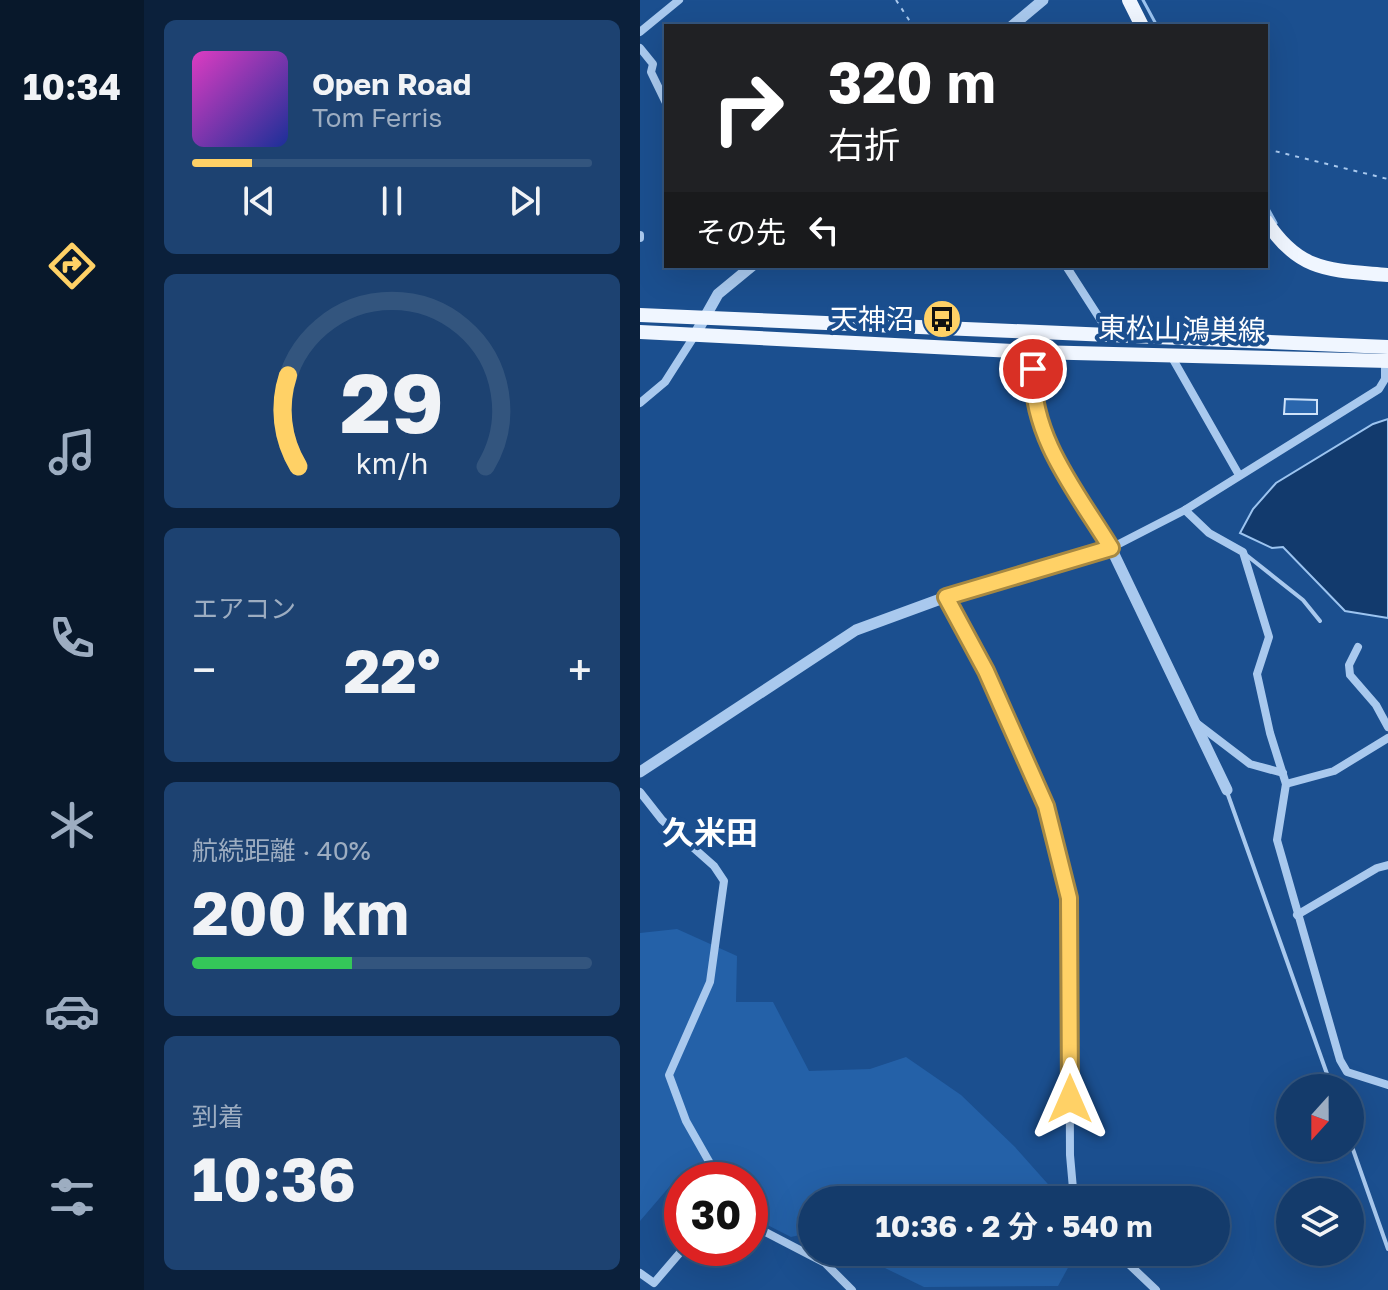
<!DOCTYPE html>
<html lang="ja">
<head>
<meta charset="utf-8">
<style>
	:root { --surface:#143b6b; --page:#1d4271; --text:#f1f3f6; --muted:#9dadc1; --line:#33557e; --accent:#ffd166 }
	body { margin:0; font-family:"Golos Text","Noto Sans JP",sans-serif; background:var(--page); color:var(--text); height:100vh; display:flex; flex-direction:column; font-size:30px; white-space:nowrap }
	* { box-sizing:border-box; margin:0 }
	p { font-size:26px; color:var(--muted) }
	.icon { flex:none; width:44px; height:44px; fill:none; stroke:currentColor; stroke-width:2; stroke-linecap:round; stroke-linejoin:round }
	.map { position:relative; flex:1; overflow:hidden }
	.side { display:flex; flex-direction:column; gap:20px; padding:20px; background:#0b203b; width:496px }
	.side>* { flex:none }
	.hud { position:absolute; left:24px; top:24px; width:604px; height:244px; border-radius:0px; box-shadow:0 8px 32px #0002,0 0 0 2px var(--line); background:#202124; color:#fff; overflow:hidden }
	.needle { width:52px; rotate:201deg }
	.buttons { position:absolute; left:636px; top:1074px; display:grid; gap:16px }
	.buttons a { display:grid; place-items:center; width:88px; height:88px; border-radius:50%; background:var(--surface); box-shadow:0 8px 32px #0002,0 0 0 2px var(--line); font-size:40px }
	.speed { position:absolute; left:24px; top:1162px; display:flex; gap:16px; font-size:40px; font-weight:700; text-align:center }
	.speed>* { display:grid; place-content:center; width:104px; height:104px; border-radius:50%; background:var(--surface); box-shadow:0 8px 32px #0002,0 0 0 2px var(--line); line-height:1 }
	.speed .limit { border:12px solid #d22; background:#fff; color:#111 }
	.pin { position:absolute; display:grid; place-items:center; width:68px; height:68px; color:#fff; margin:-34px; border:4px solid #fff; border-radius:50%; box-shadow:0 2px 8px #0007 }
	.me { position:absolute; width:88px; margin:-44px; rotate:0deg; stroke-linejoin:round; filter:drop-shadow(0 0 6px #0008) }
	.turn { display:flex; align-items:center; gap:28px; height:168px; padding:0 32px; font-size:36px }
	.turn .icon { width:104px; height:104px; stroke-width:2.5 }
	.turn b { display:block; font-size:56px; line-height:68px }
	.then { display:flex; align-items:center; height:76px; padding:0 32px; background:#0003; gap:16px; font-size:30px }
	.big { font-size:60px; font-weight:700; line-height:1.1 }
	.side .tile { flex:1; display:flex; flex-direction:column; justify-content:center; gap:12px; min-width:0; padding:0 28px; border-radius:12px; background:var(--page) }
	.side .dial { align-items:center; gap:0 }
	.dial svg { height:208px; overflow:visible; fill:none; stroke:var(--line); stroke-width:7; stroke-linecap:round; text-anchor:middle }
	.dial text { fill:var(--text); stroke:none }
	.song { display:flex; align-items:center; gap:24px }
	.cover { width:96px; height:96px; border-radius:12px; background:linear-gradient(135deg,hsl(310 70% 55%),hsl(230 70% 35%)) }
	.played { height:8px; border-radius:4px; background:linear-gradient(90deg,var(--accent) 15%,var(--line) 15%) }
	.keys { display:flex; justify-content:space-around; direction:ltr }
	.heat { display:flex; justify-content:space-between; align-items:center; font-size:44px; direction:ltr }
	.charge { height:12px; border-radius:6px; background:linear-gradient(90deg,#34c759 40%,var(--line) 0) }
	.trip { position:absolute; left:158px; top:1186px; width:432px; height:80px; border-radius:40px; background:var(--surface); box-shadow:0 8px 32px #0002,0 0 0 2px var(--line); font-weight:700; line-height:80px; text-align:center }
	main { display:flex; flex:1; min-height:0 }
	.menu { display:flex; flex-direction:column; width:144px; justify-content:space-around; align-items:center; background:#08182b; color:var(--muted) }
	.menu .icon { width:56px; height:56px }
	.menu .on { color:var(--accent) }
	.menu b { font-size:36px; color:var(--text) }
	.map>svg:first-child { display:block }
	.green { fill:#2461a8 }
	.water { fill:#123a6d; stroke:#9cc4f0; stroke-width:2 }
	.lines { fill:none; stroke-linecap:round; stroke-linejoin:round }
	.stream { stroke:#9cc4f0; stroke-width:3 }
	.building { fill:#2a66ad; stroke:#cfe3fa; stroke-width:2 }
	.path { stroke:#a9c9ee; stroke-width:2; stroke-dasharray:4 6; stroke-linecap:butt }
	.service { stroke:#a9c9ee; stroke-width:4 }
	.minor { stroke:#a9c9ee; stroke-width:8 }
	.tertiary { stroke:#a9c9ee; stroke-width:11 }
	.primary { stroke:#f0f6ff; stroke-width:14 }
	.route-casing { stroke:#a68842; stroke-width:20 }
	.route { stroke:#ffd166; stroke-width:14 }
	.labels { text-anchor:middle; stroke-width:8; stroke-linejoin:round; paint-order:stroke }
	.poi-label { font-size:28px; fill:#fff; stroke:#1b4f8f; text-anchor:end }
	.street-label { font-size:28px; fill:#fff; stroke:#1b4f8f }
	.quarter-label { font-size:32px; font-weight:bold; fill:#fff; stroke:#1b4f8f }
</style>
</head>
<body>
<main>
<nav class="menu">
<b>10:34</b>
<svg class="icon on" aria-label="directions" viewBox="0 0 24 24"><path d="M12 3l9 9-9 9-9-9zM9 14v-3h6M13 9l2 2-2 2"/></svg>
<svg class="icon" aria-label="music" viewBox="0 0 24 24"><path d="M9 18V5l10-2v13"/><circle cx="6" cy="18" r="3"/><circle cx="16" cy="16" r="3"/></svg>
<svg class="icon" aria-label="phone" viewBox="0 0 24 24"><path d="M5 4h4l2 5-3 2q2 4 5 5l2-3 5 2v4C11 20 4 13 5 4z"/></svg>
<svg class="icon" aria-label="climate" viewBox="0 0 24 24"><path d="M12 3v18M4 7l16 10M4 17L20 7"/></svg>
<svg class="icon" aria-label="car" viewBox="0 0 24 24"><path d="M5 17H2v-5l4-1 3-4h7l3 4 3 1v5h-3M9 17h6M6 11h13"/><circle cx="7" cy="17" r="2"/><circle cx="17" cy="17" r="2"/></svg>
<svg class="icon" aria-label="filters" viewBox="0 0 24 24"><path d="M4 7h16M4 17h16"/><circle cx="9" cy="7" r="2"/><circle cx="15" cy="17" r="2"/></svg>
</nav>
<section class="side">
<div class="tile">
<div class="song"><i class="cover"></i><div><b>Open Road</b><p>Tom Ferris</p></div></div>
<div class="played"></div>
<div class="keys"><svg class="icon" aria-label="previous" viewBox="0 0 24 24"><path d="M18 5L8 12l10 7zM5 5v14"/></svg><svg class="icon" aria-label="pause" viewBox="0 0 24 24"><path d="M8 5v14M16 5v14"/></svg><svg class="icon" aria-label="next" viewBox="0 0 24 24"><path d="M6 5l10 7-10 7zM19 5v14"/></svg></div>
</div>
<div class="tile dial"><svg viewBox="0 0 100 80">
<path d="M14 69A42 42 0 1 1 86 69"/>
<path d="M14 69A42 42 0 0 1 10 34" stroke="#ffd166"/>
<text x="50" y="56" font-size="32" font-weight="700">29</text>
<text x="50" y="72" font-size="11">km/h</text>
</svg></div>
<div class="tile"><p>エアコン</p>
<div class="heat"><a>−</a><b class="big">22°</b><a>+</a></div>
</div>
<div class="tile"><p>航続距離 · 40%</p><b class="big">200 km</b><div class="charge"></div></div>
<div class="tile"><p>到着</p><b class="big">10:36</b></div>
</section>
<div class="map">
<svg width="748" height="1290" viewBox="0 0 748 1290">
	<rect width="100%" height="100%" fill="#1b4f8f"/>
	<g class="green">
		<path d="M37,929L97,956L96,1002H133L169,1071L230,1069L266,1057L321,1095L375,1147L415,1192L417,1200H172V1232L151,1237L110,1216V1180L42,1182L36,1179L0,1221V933Z"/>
		<path d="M212,1252H434L435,1255L418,1286L284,1287Z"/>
	</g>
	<path class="water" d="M748,419V618L705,611L643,547L632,548L600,533L613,509L636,483L733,424Z"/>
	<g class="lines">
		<g class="stream">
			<path d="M503,0L517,26"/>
			<path d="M626,205L636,223"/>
		</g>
	</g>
	<path class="building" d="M645,399L677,400V414H644Z"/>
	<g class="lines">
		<g class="path">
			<path d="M256,0L273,26"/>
			<path d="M626,149L748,179"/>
		</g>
		<g class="service">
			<path d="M605,554L663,600L680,621"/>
			<path d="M587,792L692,1088"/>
			<path d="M710,1141L748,1249"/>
		</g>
		<g class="minor">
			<path d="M0,32L39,0"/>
			<path d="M0,48L13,64L11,72L26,103"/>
			<path d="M0,235V238"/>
			<path d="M426,266L471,336"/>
			<path d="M530,354L599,475"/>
			<path d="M0,403L25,382L55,335"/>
			<path d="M545,510L569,533L603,552L629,637L617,674L630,733L646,784L637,840L700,1060L707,1072L748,1085"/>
			<path d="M471,548L545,510L739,389L745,379V361"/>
			<path d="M306,597L346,671L406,806L429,898L430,1155L434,1200"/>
			<path d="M718,647L709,665L710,675L736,705L748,727"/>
			<path d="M555,722L610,764L643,773"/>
			<path d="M646,784L694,771L748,738"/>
			<path d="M0,792L22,820L74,866L84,881L70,982L29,1075L46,1121L71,1165L73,1180"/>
			<path d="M657,915L737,868L748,865"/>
			<path d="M110,1224L185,1263L212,1290"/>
			<path d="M476,1252L516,1290"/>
			<path d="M0,1273L14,1283L44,1248"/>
		</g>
		<g class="tertiary">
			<path d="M372,26L403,0"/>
			<path d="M394,333L393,386L398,421L415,456L471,548L587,790"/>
			<path d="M55,335L78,294L112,266"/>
			<path d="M0,772L216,630L306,597L471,548"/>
		</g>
		<g class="primary">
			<path d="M489,0L502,26"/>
			<path d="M626,221C660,273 691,270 748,275"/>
			<path d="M0,315L748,347"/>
			<path d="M0,332L394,352L748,361"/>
		</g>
	</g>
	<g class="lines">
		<defs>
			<path id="route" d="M393,369C391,438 437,492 471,548L306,597L346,671L406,806L429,898L430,1099"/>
		</defs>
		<use href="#route" class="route-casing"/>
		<use href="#route" class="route"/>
	</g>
	<defs>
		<symbol id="bus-disc" viewBox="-11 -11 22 22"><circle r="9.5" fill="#ffd166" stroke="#1b4f8f"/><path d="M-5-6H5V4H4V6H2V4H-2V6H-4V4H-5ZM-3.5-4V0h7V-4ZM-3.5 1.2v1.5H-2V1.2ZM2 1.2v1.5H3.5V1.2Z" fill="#111"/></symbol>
	</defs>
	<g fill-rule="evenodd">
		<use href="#bus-disc" x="280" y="297" width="44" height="44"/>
	</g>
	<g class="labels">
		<g class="poi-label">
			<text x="274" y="329">天神沼</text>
		</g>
		<g class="street-label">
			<text transform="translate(542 329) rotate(1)" y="10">東松山鴻巣線</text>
		</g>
		<g class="quarter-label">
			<text x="70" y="844">久米田</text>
		</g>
	</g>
</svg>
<div class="buttons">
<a><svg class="needle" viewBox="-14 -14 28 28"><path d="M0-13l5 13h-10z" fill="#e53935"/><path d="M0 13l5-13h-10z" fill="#9dadc1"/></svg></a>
<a><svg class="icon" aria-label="layers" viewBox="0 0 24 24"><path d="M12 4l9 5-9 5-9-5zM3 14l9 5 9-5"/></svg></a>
</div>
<div class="speed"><div class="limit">30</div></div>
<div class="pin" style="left:393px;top:369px;background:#d93025"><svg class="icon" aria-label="arrive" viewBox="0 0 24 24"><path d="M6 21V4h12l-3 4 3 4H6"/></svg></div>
<svg class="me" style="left:430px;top:1099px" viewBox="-20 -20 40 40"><path d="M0-17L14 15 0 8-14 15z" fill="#ffd166" stroke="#fff" stroke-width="4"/></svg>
<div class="trip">10:36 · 2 分 · 540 m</div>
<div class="hud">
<div class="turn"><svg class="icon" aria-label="right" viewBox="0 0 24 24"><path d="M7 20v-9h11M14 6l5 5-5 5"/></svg><div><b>320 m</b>右折</div></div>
<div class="then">その先<svg class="icon" aria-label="left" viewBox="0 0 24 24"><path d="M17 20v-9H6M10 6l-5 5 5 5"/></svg></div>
</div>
</div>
</main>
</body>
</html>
